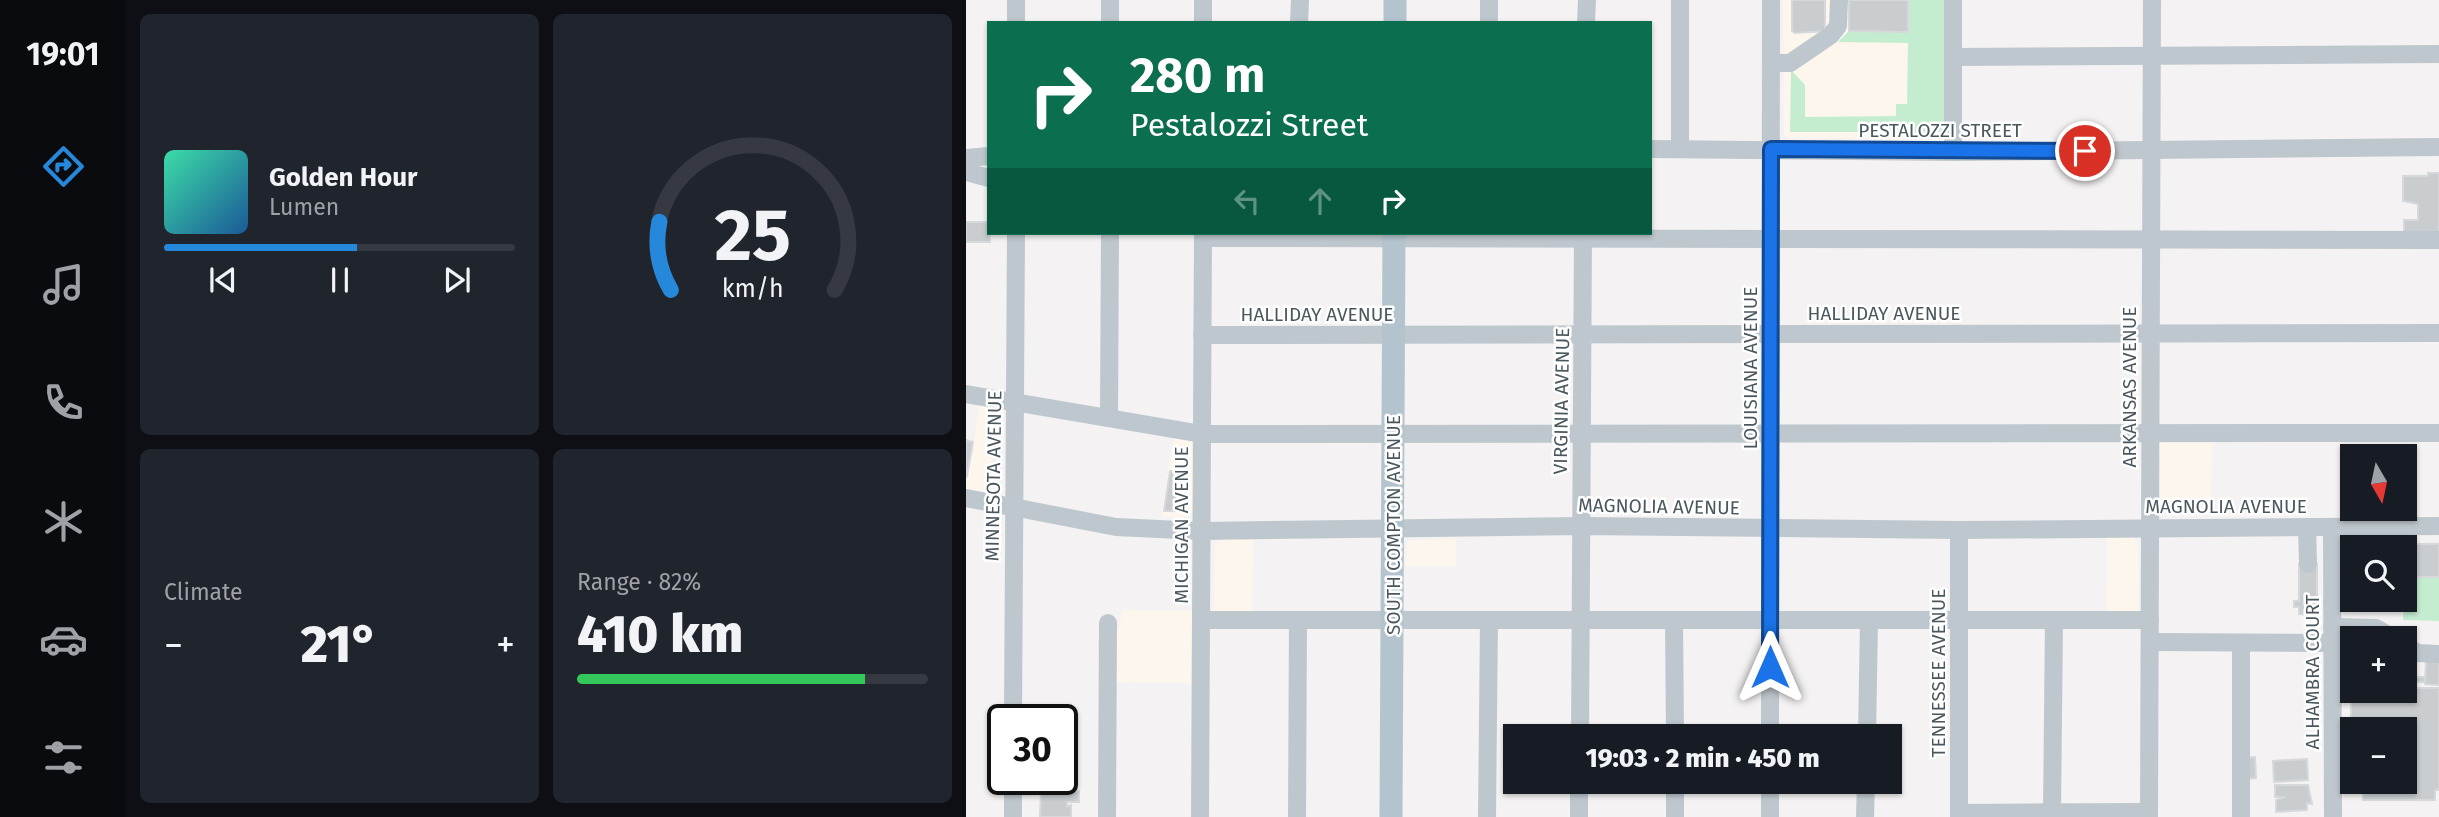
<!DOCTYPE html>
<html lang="en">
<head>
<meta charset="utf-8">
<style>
	:root { --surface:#171b24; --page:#20242c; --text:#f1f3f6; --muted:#9ea1a6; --line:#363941; --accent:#2588da }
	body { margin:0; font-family:"Fira Sans",sans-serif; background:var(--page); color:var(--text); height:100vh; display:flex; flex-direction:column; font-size:26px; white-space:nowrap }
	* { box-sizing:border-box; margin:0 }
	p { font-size:23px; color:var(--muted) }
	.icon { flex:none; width:38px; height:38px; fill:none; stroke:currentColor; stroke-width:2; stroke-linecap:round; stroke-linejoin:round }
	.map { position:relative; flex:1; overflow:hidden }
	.panel { display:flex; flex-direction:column; gap:14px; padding:14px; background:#0d0f14; width:840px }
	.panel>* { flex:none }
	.guide { position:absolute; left:21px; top:21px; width:665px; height:214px; border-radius:0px; box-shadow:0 2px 5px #0004; background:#0b6e4f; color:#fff; overflow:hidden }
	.needle { width:46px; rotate:171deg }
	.fabs { position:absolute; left:1374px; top:444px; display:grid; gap:14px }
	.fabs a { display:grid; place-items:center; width:77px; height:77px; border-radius:0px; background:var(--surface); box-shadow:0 2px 5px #0004; font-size:35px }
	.speed { position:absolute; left:21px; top:704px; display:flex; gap:14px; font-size:35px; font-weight:700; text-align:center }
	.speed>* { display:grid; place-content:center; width:91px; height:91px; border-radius:50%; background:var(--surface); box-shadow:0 2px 5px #0004; line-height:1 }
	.speed .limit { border:4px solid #111; border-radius:10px; background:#fff; color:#111 }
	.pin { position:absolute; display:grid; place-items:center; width:60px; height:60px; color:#fff; margin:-30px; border:4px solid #fff; border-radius:50%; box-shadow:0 2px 7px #0007 }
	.me { position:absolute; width:77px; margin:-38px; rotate:0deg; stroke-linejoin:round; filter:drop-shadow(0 0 5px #0008) }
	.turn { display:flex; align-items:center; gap:24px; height:147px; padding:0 28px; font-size:32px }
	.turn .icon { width:91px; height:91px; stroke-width:2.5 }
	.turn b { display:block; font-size:49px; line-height:60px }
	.lanes { display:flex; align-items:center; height:66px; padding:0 28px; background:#0003; justify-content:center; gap:35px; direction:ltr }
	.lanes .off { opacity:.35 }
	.big { font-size:52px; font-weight:800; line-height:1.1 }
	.panel .widget { flex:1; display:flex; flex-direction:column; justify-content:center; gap:10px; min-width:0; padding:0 24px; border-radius:10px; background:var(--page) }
	.panel .dial { align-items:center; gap:0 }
	.dial svg { height:182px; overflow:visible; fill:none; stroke:var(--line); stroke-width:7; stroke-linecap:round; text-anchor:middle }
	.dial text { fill:var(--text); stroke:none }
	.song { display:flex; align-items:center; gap:21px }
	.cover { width:84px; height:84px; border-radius:10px; background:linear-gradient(135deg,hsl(160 70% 55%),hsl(210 70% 35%)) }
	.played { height:7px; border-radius:4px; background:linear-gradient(90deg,var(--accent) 55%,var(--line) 55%) }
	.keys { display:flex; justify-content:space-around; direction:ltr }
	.heat { display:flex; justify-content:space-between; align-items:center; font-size:38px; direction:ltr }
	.charge { height:10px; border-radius:5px; background:linear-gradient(90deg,#34c759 82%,var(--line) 0) }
	.panel .tiles { flex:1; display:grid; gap:14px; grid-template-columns:repeat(2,1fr) }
	.trip { position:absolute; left:537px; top:724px; width:399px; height:70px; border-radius:0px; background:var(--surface); box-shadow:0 2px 5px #0004; font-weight:800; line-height:70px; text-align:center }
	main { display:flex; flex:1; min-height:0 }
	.tab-bar { display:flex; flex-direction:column; width:126px; justify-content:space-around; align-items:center; background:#090b0e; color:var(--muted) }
	.tab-bar .icon { width:49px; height:49px }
	.tab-bar .active { color:var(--accent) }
	.tab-bar b { font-size:32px; color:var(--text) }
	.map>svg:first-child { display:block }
	.commercial { fill:#fcf6ed }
	.green { fill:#c4edcf }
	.building { fill:#c9cdd0; stroke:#d6d8dc; stroke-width:2 }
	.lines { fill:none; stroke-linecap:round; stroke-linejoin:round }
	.minor { stroke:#bec7cd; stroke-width:18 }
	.major { stroke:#b3c4ce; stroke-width:23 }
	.route-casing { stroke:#114b97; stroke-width:18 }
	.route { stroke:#1a73e8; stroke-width:12 }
	.labels { text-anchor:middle; stroke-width:5; stroke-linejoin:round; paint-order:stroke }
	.street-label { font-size:19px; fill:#4a575e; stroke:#fff }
</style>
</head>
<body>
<main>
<nav class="tab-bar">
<b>19:01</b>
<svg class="icon active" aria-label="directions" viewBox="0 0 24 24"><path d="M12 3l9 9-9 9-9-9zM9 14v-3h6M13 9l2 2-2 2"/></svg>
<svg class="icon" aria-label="music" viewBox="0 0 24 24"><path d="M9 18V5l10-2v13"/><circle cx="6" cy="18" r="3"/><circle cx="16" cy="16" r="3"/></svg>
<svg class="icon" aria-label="phone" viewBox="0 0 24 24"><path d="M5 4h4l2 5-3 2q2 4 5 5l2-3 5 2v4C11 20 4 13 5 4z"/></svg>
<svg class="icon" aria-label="climate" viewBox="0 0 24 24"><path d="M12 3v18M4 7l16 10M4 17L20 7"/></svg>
<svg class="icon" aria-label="car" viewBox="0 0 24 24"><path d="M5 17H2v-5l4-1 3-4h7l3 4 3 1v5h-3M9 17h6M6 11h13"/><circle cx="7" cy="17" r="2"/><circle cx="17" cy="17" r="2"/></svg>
<svg class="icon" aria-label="filters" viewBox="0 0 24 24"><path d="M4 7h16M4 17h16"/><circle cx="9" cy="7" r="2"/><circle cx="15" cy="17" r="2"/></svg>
</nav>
<section class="panel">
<div class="tiles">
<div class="widget">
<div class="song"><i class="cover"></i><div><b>Golden Hour</b><p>Lumen</p></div></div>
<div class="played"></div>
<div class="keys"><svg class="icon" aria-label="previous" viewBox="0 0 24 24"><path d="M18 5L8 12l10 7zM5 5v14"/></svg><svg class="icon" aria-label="pause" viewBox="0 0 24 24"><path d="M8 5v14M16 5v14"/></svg><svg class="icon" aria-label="next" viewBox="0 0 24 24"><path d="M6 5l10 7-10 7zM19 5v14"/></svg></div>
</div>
<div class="widget dial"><svg viewBox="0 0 100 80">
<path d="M14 69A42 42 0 1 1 86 69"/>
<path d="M14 69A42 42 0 0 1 9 39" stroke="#2588da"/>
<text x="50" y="56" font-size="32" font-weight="700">25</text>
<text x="50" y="72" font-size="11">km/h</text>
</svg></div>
<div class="widget"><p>Climate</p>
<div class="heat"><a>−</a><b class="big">21°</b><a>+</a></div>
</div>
<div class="widget"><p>Range · 82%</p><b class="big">410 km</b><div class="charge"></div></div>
</div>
</section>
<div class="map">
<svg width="1473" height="817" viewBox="0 0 1473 817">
	<rect width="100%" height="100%" fill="#f4f2f2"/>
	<g class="commercial">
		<path d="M817,0H981V139L823,138L818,135Z"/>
		<path d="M14,403L35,408L20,488L17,492L0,489Z"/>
		<path d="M208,434L227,439L228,509L221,517H195Z"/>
		<path d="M1192,437L1246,438L1245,515L1194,512Z"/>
		<path d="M1141,537H1166L1172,543L1173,616H1140Z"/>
		<path d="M490,538V566H439L441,541Z"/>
		<path d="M256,539H287L286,617L248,616L249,544Z"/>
		<path d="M157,610L226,611L225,683L150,682V637Z"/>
	</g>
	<g class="green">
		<path d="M942,0H981V132H824L825,70L839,85V117L930,116V104H941L942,43L872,42L883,31L941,32Z"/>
		<path d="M1439,577H1473V621L1437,620Z"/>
	</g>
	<g class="building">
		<path d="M826,0H859V31L829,33L826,31Z"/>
		<path d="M883,0H942V32L883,31Z"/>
		<path d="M1462,173H1473V234H1438V220H1452V204L1437,201V176H1462Z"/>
		<path d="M0,222H23L24,242H0Z"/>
		<path d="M0,440L7,442L1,476L0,475Z"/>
		<path d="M204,471H219V511H198Z"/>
		<path d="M1437,544H1473V577H1438Z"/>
		<path d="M1333,564H1351V615L1333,614V607H1328V601H1333Z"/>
		<path d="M1438,656H1448V677H1459V682H1448V688H1473V790H1469V800H1397V782H1438V730L1385,731V696H1406V691H1438Z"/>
		<path d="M1460,659H1473V685L1459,684Z"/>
		<path d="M1289,757L1290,778L1277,779L1276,758Z"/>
		<path d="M1341,759L1342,780L1308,782L1307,761Z"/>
		<path d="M1309,785H1342L1346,804L1341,803V810L1310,812V800L1319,797H1309Z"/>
		<path d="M75,790L113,791V802H101V806L105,805V817H74Z"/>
	</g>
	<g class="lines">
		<g class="minor">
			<path d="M523,0V23"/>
			<path d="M714,0V149"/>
			<path d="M50,23V0"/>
			<path d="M144,23V0"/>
			<path d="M237,23V0"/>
			<path d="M333,23L334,0"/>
			<path d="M620,23L621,0"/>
			<path d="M987,57L1473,54"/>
			<path d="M805,63H824L865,35L872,26L873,0"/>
			<path d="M684,149L987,152L1473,147"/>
			<path d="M987,152V0"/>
			<path d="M0,158L23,156"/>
			<path d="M0,172L23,178"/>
			<path d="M237,238L1473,240"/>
			<path d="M236,335L1473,333"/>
			<path d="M0,394L236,434L1473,433"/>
			<path d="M143,418L144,233"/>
			<path d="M0,498L150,527L235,531L615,526L993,530L1473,526"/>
			<path d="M1341,527L1342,564"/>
			<path d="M1366,527L1367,817"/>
			<path d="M993,530V817"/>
			<path d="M1403,548V527"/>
			<path d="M1366,602L1403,600"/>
			<path d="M235,620H1184"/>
			<path d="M708,620L709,737"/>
			<path d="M1366,627L1410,628L1429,639"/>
			<path d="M1184,642L1366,643"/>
			<path d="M1438,645L1452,653L1473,654"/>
			<path d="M47,719L50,233"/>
			<path d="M614,737L617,233"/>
			<path d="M804,737L805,0"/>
			<path d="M901,737L903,620"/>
			<path d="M709,782V817"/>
			<path d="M1086,812L1088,620"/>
			<path d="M993,813L1183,812"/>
			<path d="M47,817V779"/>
			<path d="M141,817L142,623"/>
			<path d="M234,817L237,233"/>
			<path d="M331,817L332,620"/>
			<path d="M521,817L523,620"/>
			<path d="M613,817V782"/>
			<path d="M804,817V782"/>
			<path d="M899,817L900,782"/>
			<path d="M1183,817L1186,0"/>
			<path d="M1275,817V643"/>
		</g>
		<g class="major">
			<path d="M429,23V0"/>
			<path d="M425,817L428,233"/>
		</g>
	</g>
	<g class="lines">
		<defs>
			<path id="route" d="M804,667L805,149L1119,151"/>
		</defs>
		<use href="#route" class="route-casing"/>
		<use href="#route" class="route"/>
	</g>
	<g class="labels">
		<g class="street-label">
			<text x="974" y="137">PESTALOZZI STREET</text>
			<text x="918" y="320">HALLIDAY AVENUE</text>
			<text x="351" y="321">HALLIDAY AVENUE</text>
			<text transform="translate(784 368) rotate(-90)" y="7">LOUISIANA AVENUE</text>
			<text transform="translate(1163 387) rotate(-90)" y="7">ARKANSAS AVENUE</text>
			<text transform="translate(595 401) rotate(-89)" y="7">VIRGINIA AVENUE</text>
			<text transform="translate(27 476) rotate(-89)" y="7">MINNESOTA AVENUE</text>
			<text transform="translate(693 506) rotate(1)" y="7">MAGNOLIA AVENUE</text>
			<text x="1260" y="513">MAGNOLIA AVENUE</text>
			<text transform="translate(215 525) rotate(-90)" y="7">MICHIGAN AVENUE</text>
			<text transform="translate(427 525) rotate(-90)" y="7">SOUTH COMPTON AVENUE</text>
			<text transform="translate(1346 672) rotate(-90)" y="7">ALHAMBRA COURT</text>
			<text transform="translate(972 673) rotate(-90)" y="7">TENNESSEE AVENUE</text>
		</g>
	</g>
</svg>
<div class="fabs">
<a><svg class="needle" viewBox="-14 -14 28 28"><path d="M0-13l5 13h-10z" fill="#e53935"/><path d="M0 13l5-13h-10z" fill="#9ea1a6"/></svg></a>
<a><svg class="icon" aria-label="search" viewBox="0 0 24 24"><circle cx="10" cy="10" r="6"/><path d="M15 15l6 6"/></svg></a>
<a>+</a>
<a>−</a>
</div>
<div class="speed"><div class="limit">30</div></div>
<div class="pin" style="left:1119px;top:151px;background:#d93025"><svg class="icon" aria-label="arrive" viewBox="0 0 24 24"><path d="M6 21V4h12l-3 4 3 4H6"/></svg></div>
<svg class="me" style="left:804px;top:667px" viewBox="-20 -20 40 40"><path d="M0-17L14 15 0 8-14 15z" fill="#1a73e8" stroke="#fff" stroke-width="4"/></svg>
<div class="trip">19:03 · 2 min · 450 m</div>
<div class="guide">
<div class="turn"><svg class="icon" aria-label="right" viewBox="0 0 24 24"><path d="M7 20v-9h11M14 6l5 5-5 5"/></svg><div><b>280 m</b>Pestalozzi Street</div></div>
<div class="lanes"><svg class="icon off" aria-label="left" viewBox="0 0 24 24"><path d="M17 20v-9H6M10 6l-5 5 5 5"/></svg><svg class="icon off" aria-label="ahead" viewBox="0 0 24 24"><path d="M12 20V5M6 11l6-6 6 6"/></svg><svg class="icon" aria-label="right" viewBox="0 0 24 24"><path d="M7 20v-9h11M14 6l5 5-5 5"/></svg></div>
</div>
</div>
</main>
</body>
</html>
